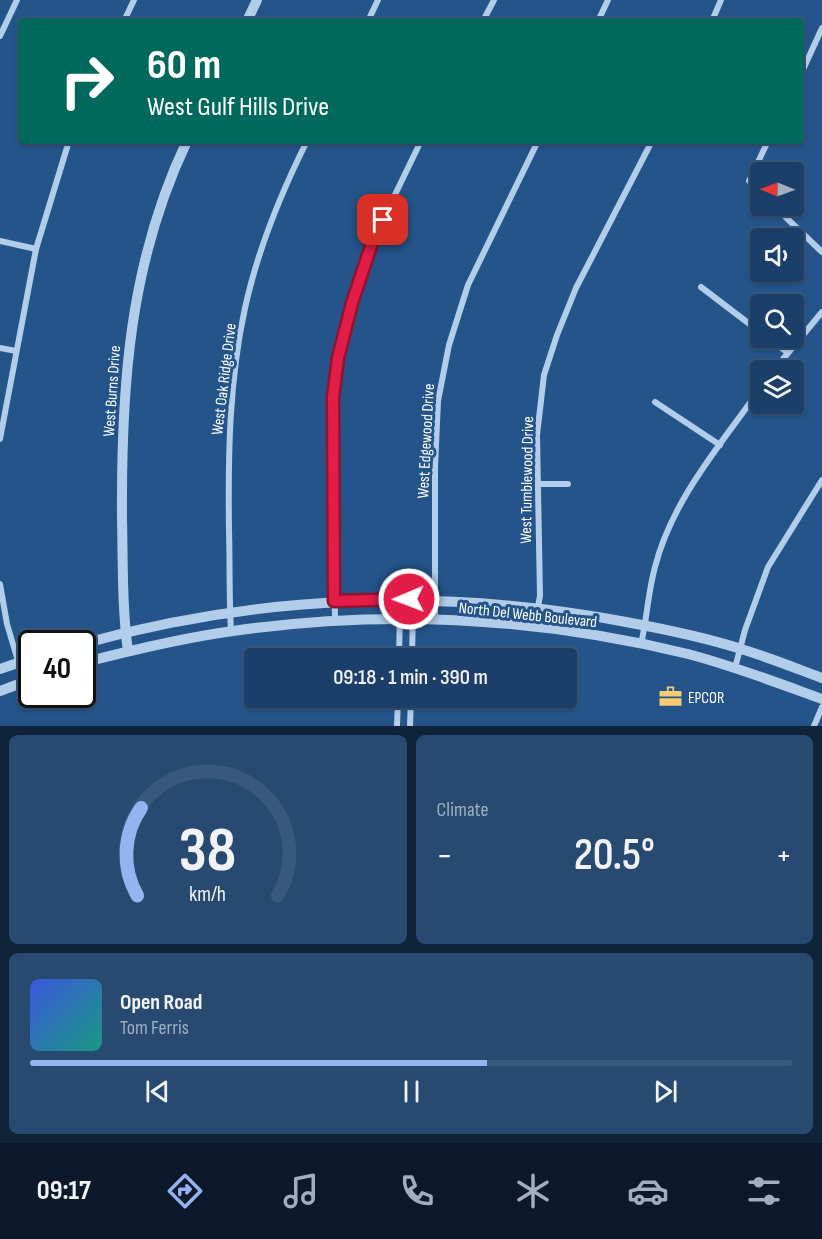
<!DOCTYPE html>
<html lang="en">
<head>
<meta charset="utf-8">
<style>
	:root { --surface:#1b3f68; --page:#284a71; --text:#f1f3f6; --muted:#a0afc0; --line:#39587c; --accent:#95b2f1 }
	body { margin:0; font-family:"Sofia Sans Condensed",sans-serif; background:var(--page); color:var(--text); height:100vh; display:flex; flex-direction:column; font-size:22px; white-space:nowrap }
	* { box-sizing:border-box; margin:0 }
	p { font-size:20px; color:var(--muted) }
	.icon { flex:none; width:33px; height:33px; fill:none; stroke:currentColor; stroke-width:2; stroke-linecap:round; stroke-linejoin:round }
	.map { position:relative; height:726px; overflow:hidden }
	.details { display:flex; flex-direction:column; gap:9px; padding:9px; background:#0f2339; flex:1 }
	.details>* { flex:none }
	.hud { position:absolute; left:18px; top:18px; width:786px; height:126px; border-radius:6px; box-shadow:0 2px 4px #0004,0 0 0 2px var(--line); background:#00695c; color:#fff; overflow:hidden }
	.needle { width:39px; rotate:271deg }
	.tools { position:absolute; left:750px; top:162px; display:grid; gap:12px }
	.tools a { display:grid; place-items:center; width:54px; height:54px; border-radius:6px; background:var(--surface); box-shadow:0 2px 4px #0004,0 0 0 2px var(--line); font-size:30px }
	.speed { position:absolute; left:18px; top:630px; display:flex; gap:12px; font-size:30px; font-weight:700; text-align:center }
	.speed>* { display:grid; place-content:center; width:78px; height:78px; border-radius:50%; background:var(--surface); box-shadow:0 2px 4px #0004,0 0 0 2px var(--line); line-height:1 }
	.speed .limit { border:3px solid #111; border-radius:9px; background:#fff; color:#111 }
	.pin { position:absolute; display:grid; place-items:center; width:51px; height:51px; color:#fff; margin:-26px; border-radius:12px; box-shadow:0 3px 9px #0006 }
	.me { position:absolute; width:66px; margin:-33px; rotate:269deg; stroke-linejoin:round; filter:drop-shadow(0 0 4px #0008) }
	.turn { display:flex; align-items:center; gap:21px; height:126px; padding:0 30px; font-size:27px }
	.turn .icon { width:78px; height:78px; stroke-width:2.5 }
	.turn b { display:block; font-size:42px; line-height:51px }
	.big { font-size:45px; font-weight:600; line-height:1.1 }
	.details .card { flex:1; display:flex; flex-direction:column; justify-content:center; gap:9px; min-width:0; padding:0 21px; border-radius:9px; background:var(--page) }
	.details .dial { align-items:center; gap:0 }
	.dial svg { height:156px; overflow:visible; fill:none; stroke:var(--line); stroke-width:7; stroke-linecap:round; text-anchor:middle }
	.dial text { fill:var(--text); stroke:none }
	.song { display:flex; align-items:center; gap:18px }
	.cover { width:72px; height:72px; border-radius:9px; background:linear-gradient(135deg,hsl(230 70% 55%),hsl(170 70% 35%)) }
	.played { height:6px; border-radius:3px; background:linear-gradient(90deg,var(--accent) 60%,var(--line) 60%) }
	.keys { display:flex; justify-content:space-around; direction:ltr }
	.heat { display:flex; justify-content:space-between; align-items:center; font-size:33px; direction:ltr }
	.details .tiles { flex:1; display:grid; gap:9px; grid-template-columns:1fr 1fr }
	.card:last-child { grid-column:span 2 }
	.trip { position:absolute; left:244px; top:648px; width:333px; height:60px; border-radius:6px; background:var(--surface); box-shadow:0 2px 4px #0004,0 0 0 2px var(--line); font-weight:600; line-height:60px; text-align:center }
	.dock { display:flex; height:96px; justify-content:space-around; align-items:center; background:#0b192a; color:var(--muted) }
	.dock .icon { width:42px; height:42px }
	.dock .active { color:var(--accent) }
	.dock b { font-size:27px; color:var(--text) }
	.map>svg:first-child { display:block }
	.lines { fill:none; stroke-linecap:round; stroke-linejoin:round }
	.minor { stroke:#b1cdea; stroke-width:6 }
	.tertiary { stroke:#b1cdea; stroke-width:10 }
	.route-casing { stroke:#92132f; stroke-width:15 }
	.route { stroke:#e11d48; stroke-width:10 }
	.labels { text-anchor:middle; stroke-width:6; stroke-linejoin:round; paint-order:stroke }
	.street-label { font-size:16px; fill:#fff; stroke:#24548a }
	.poi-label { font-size:16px; fill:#fff; stroke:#24548a; text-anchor:start }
</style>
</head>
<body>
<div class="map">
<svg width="822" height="726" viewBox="0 0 822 726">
	<rect width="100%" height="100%" fill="#24548a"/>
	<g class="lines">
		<g class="minor">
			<path d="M124,21L134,0"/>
			<path d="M368,21L378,0"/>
			<path d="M483,21L494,0"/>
			<path d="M598,21L608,0"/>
			<path d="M712,21L721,0"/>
			<path d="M0,36L17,0"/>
			<path d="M801,74L822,28"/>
			<path d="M760,192L749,181L768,141"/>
			<path d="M774,206L822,252"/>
			<path d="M0,241L36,249"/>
			<path d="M701,287L760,332"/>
			<path d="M768,338L787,352"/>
			<path d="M0,348L16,351"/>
			<path d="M774,370L822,312"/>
			<path d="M655,402L720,445"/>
			<path d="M0,439L36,249L69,141"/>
			<path d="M537,484H568"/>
			<path d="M0,584L7,624L24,681"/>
			<path d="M435,619V467L438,401L449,345L468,285L538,141"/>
			<path d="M335,621L333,397L338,358L352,303L373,240L421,141"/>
			<path d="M534,627L540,596L537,435L544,375L557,335L576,288L652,141"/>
			<path d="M231,631C229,598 230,564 229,530C228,456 229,381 245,308C257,253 282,191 307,141"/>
			<path d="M641,644C647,619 648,592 655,567C672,500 721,444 760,389"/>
			<path d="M399,658L400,609L409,599L413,610L412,658"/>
			<path d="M735,668L745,630L768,567L822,480"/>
			<path d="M397,726L398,698"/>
			<path d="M410,726L411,698"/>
			<path d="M814,726L822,707"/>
		</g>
		<g class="tertiary">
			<path d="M247,21L257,0"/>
			<path d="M82,644C260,594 445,588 626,622C664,629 704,637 741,649C768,657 795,668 822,678"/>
			<path d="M128,651C122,608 123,564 122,519C121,387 129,263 187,141"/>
			<path d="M82,663C132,650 182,638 233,631C385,609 540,618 688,654C734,666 778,683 822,699"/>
			<path d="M0,669L32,658"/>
			<path d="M0,691L32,679"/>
		</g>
	</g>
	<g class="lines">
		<defs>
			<path id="route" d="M383,220L373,240L352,303L338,358L333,397L334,601L409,599"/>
		</defs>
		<use href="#route" class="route-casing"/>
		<use href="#route" class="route"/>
	</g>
	<defs>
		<symbol id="office-bare" viewBox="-9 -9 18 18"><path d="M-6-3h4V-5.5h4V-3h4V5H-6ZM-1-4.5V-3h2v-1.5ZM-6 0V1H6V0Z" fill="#f5cc74" stroke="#24548a" stroke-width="2.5" paint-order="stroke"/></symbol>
	</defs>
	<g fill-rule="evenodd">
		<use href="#office-bare" x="654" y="680" width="33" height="33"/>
	</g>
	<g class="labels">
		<g class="street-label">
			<text transform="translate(223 379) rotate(-83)" y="6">West Oak Ridge Drive</text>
			<text transform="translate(111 391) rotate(-86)" y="6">West Burns Drive</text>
			<text transform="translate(425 441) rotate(-87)" y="6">West Edgewood Drive</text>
			<text transform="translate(526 480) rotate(-89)" y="6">West Tumblewood Drive</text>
			<text transform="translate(528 614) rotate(6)" y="6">North Del Webb Boulevard</text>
		</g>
		<g class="poi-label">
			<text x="688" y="703">EPCOR</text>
		</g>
	</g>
</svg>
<div class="tools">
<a><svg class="needle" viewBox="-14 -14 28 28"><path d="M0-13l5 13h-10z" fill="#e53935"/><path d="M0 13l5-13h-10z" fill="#a0afc0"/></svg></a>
<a><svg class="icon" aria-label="sound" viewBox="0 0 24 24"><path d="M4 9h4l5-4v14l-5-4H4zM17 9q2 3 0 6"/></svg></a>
<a><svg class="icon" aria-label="search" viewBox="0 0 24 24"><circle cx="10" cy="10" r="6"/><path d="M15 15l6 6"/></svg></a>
<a><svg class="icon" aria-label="layers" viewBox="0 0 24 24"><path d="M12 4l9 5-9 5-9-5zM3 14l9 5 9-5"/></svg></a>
</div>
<div class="speed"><div class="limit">40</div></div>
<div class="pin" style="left:383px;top:220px;background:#d93025"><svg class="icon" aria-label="arrive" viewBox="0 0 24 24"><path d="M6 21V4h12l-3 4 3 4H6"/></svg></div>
<svg class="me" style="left:409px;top:599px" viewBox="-20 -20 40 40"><circle r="17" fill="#e11d48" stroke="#fff" stroke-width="3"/><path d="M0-11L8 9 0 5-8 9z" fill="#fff"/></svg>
<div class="trip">09:18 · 1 min · 390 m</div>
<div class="hud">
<div class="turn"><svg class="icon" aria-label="right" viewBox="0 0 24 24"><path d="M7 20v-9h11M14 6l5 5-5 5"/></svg><div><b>60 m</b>West Gulf Hills Drive</div></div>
</div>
</div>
<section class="details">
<div class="tiles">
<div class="card dial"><svg viewBox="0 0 100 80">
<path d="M14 69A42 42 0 1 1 86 69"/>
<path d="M14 69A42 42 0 0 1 16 24" stroke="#95b2f1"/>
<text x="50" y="56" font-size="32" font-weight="700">38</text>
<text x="50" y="72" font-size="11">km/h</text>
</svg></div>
<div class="card"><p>Climate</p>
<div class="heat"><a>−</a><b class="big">20.5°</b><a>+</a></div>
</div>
<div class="card">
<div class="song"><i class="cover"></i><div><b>Open Road</b><p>Tom Ferris</p></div></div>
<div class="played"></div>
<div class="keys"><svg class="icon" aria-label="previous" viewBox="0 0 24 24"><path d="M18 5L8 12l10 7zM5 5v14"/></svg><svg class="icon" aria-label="pause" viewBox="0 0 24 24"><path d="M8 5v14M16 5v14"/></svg><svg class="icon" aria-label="next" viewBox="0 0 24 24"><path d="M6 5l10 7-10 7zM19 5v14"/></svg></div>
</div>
</div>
</section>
<nav class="dock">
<b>09:17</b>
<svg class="icon active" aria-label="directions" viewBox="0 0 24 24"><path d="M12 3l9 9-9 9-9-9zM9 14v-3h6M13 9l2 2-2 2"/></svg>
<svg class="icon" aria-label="music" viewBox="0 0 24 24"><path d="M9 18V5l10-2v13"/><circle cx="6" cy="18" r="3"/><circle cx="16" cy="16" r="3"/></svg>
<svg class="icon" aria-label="phone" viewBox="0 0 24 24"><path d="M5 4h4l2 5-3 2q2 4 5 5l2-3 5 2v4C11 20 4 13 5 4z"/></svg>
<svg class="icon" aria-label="climate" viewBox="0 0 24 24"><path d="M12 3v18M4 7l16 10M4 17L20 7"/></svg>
<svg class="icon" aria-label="car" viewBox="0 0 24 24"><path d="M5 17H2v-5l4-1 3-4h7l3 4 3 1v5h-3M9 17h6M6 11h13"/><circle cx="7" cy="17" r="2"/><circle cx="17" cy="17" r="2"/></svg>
<svg class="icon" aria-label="filters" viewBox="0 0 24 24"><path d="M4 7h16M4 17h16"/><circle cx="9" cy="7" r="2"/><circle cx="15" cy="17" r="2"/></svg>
</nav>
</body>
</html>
